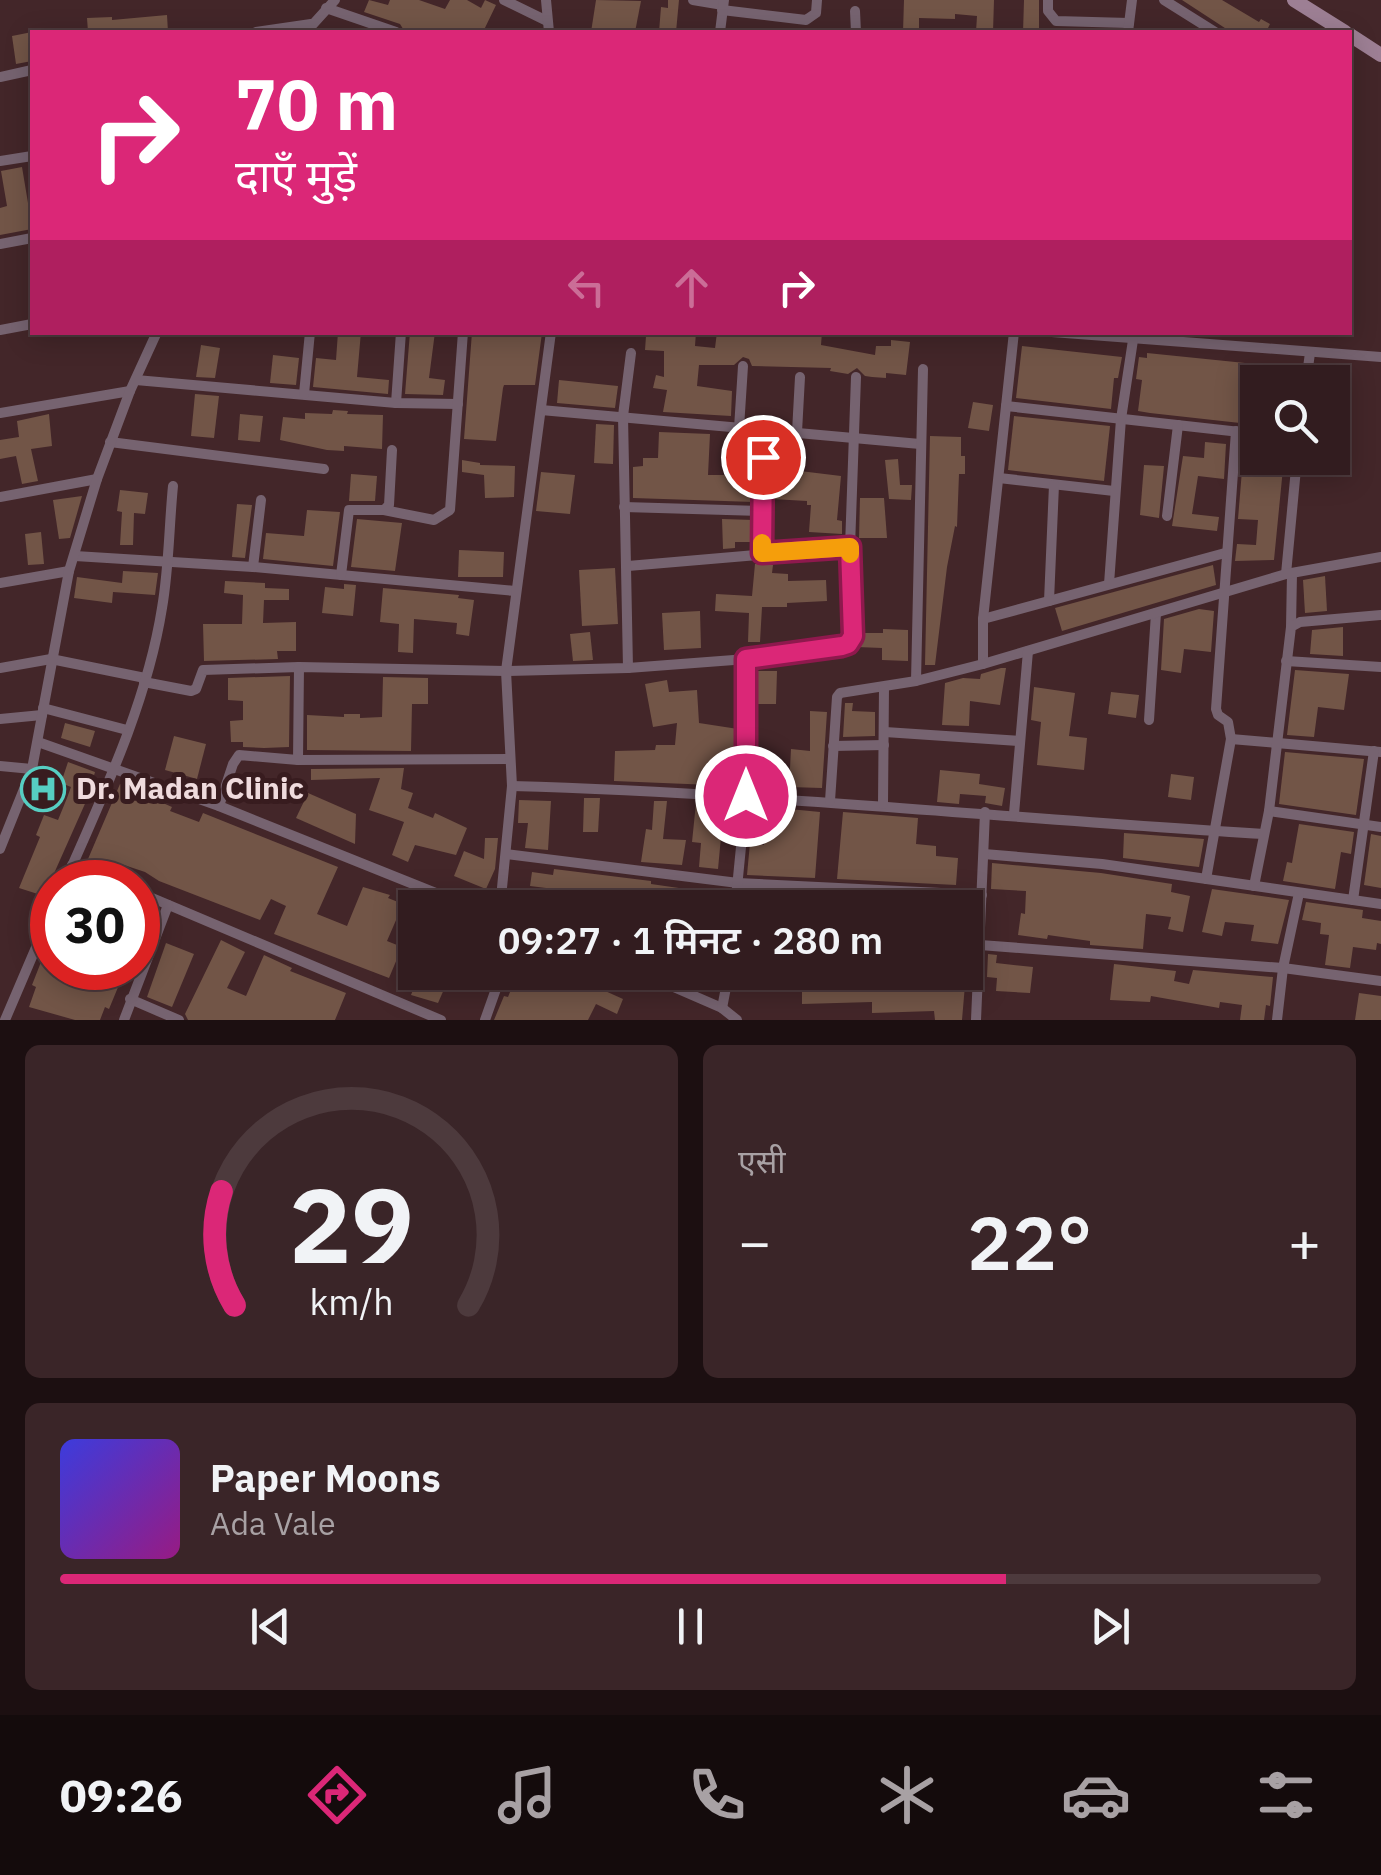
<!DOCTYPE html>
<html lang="hi">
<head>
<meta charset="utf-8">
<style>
	:root { --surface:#321c1f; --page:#3a2528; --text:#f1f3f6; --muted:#a8a1a4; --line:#4d3a3d; --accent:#db2777 }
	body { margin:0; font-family:"IBM Plex Sans","Noto Sans Devanagari",sans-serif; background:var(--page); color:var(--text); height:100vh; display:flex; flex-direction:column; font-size:38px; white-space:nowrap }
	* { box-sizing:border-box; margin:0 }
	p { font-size:32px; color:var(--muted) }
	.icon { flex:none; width:55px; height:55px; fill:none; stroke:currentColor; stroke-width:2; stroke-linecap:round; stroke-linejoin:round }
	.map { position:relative; height:1020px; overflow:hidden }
	.panel { display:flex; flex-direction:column; gap:25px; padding:25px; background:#1c0f11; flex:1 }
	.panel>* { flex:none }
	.banner { position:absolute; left:30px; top:30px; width:1322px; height:305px; border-radius:0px; box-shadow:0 5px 25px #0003,0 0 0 2px var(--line); background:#db2777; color:#fff; overflow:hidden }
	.fabs { position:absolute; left:1240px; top:365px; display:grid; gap:20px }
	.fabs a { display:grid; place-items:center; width:110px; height:110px; border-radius:0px; background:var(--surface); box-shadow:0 5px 25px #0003,0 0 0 2px var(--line); font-size:50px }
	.speed { position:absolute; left:30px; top:860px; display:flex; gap:20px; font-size:50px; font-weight:700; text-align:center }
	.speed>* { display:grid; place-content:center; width:130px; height:130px; border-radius:50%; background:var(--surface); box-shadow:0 5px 25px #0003,0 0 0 2px var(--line); line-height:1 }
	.speed .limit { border:15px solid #d22; background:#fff; color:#111 }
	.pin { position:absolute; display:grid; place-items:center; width:85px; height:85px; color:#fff; margin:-42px; border:5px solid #fff; border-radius:50%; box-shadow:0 2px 10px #0007 }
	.me { position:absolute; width:110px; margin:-55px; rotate:0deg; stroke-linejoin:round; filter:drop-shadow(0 0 8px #0008) }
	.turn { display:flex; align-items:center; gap:35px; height:210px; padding:0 40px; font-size:45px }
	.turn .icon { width:130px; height:130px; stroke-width:2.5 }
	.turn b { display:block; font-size:70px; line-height:85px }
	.lanes { display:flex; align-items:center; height:95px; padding:0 40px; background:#0003; justify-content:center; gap:50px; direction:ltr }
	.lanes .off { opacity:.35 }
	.big { font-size:75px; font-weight:600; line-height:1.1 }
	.panel .widget { flex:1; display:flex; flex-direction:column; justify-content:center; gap:15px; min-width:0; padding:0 35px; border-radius:15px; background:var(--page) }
	.panel .dial { align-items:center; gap:0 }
	.dial svg { height:260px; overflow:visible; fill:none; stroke:var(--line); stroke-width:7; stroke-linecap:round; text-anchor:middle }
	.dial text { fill:var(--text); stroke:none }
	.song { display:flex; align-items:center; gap:30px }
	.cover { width:120px; height:120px; border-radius:15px; background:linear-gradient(135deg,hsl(240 70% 55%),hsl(310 70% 35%)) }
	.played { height:10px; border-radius:5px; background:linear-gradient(90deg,var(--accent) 75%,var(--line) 75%) }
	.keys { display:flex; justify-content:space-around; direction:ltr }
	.heat { display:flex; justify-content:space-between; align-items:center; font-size:55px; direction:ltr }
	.panel .tiles { flex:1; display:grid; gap:25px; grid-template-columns:1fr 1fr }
	.widget:last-child { grid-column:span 2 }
	.trip { position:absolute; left:398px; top:890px; width:585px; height:100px; border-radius:0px; background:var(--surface); box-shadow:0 5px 25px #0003,0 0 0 2px var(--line); font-weight:600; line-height:100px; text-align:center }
	.tab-bar { display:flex; height:160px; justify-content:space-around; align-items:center; background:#140b0c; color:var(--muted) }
	.tab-bar .icon { width:70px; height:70px }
	.tab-bar .current { color:var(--accent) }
	.tab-bar b { font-size:45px; color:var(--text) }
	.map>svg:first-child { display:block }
	.building { fill:#725547 }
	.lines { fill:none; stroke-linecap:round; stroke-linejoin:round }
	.street { stroke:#766370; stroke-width:10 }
	.secondary { stroke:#9d7f94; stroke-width:14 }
	.route-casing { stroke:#8e194d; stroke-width:25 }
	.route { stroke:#db2777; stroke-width:18 }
	.slow { stroke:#f59e0b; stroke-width:18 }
	.labels { text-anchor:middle; stroke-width:10; stroke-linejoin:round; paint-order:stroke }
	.poi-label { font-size:30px; font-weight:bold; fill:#efdbdd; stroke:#381c1f; text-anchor:start }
</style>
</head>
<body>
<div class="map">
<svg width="1381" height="1020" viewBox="0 0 1381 1020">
	<rect width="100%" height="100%" fill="#432629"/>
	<g class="building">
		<path d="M369,0L388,5L390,0H419L445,9L450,0H467L481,8L485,0L496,5L483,32H405L400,24L364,12Z"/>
		<path d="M596,0L641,1L635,32H591Z"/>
		<path d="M668,0H679L676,32H659L661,7L668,8Z"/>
		<path d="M904,0H994L993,32H976L977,16L955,14V19L919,18V32H903Z"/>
		<path d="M1024,0H1039V32H1023Z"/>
		<path d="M1182,0H1222L1259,22L1261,19L1270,24L1268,28L1275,32H1231Z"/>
		<path d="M167,15L168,32H88L87,18L112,17V20Z"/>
		<path d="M32,32V61L16,64L12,36Z"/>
		<path d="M22,167L28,203L32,202V229L0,235V208L7,206L1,171Z"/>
		<path d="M338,332H361L357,377L389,380L388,394L313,387L316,358L336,360Z"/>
		<path d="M410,332H435L429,378L445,380L443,395L405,394Z"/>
		<path d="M472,332L542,333L535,385H504L503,388L496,441L464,439Z"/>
		<path d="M665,332H696L695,346L715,348L717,332H822L821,345L875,355L876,346H891V340L910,342L906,375L886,373V378L872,377L865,376L857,368L848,374L830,371L831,368L752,366L749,359L743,357L734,365H699L697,386L732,391L731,416L663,412L667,390L653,388L656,375L664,377V351L645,350L646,336L665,337Z"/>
		<path d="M201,345L220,348L215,378L196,377Z"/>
		<path d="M1022,346L1122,357L1118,378H1114L1111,409L1016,398Z"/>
		<path d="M1147,353L1294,368L1292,382H1258V425L1150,413L1138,411L1142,380L1136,379L1139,357L1147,358Z"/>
		<path d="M273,355L299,358L296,385L270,383Z"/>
		<path d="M559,380L618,386L615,408L557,403Z"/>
		<path d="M195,394L219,396L214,438L191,436Z"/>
		<path d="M973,402L993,405L989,431L968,428Z"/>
		<path d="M333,410L348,411L347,414L383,415L382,449L344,446V451L327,450L280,440L283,417L305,419V413L332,414Z"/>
		<path d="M49,414L52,446L31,449L38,481L22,484L16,456L0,459V440L19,437L17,421Z"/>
		<path d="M240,414L263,416L260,442L238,440Z"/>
		<path d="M1014,416L1110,426L1104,481L1008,470Z"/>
		<path d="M596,424L614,425L613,464L594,463Z"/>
		<path d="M659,432L710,434L708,475H738V482H754V502L633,498V467L643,466V458H658Z"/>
		<path d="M930,436L961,437V456H965V474H959L957,527L955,526L947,567L935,665H925Z"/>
		<path d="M773,440L802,442L800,471L841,476L837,520L842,521V534L809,532L811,505H807V501L772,499Z"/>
		<path d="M1205,442L1226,444L1224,479L1198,476L1192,514L1219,517L1217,531L1172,526L1183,456L1204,458Z"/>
		<path d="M1244,446L1258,447V458H1284L1274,560L1235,561L1237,544L1256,545L1258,520L1238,519Z"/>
		<path d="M898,459L900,485H912L911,500L889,499L885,460Z"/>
		<path d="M462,460L480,463V465L515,466L514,497L485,498L484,475L462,472Z"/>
		<path d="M1144,465L1164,466L1159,518L1140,515Z"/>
		<path d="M541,472L575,475L570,514L536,511Z"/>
		<path d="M351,474L377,476L375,501H349Z"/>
		<path d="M120,490L148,493L145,514L134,513L133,545H120L122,512L117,511Z"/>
		<path d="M82,496L70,538L59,539L53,500Z"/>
		<path d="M860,498H884L887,538H859Z"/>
		<path d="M237,504L252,505L245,558L232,557Z"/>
		<path d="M307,510L340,512L333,566L263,559L266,533L304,536Z"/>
		<path d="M357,519L402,523L395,571L351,567Z"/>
		<path d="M722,519L754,520L753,542H735V548L723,549Z"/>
		<path d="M41,532L44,564L28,565L25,534Z"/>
		<path d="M459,550L504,552L503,577H458Z"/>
		<path d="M755,564L773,565L772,573L788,574V581L826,580L827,601L787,603V607H762L760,642H748L749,613L715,611L716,594L752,596Z"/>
		<path d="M1213,565L1216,585L1062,631L1055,608Z"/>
		<path d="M615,568L618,624L582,626L579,570Z"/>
		<path d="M123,571L158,573L155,595L113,592L112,603L74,598L77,577L122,583Z"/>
		<path d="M1325,576L1327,611L1305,613L1303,580Z"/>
		<path d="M225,581L265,583V588L289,589V600H264L263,623L296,622V651H277L278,659L204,661L203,624H242L243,595L224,593Z"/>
		<path d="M344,584L356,585L353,616L322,613L325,587L344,589Z"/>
		<path d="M383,588L459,595L458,598L474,600L469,636L456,634L457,623L414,619L413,653L398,652L399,624L380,622Z"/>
		<path d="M1199,609L1214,611L1211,652L1184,649L1181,673L1161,670L1164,619Z"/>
		<path d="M700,611L701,648L664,650L662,613Z"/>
		<path d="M1343,627V656L1310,654L1312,630Z"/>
		<path d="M883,629L908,630V661L882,660V648L857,647L862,633H883Z"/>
		<path d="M590,632L593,660L573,661L570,634Z"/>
		<path d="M1001,668H1006L1000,705L970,701L969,726L942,725L945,683L963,678L980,679L981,674Z"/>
		<path d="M1295,670L1349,674L1344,710L1318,707L1314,737L1287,735Z"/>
		<path d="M756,671H777L776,704H755Z"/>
		<path d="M290,676L289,747L264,748L243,747V742H231L230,721L243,720V701L228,700V678Z"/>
		<path d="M383,677L428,678V704H412L411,751L307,750V715L344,717V714H360V718L382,717Z"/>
		<path d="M667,680L669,692L697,690L699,723L738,729L736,786L614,781L615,751L655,750L656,745H675L677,723L653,727L645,684Z"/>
		<path d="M1034,687L1075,693L1069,736L1087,738L1084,770L1037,765L1041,722L1031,720Z"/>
		<path d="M1111,692L1139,695L1136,718L1108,714Z"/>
		<path d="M845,703H853L852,711L875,712V736L843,737Z"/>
		<path d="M810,711L827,712L822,788L789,787L791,749L810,751Z"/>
		<path d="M65,723L95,731L90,747L61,738Z"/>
		<path d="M174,736L206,744L197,779L165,770Z"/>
		<path d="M1285,752L1364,759L1356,815L1279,804Z"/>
		<path d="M68,762L95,772L88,797L44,896L19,888L40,837L36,835L44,815L58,820L67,798L71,787L61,783Z"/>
		<path d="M404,768L401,789L413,793L408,808L433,818L435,813L467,828L456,855L415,845L408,862L392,855L404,822L369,810L380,778L311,780V769Z"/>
		<path d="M940,770L980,774L979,784L1005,788L1002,806L985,803L986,796L960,794L959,804L937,802Z"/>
		<path d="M1171,774L1194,777L1191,800L1168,797Z"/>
		<path d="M120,784L172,807L170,811L199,822L203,813L338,867L317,914L347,926L363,887L390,895L388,898L403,904L387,941L402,947L389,978L274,934L286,906L271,899L260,920L159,881L145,872L118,863L115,870L88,859Z"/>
		<path d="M308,793L356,814L355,844L296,818Z"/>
		<path d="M584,798H600L598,832H583Z"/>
		<path d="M519,800L551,801L548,850L525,848L528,823H518Z"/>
		<path d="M654,801H667L663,839L686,840L682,865L641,862L646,829L652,830Z"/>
		<path d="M696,803L729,805L727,837H721L718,869L699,867L701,843L692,842Z"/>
		<path d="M769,807L820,812L815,878L747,875L750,843L764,845Z"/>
		<path d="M843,812L918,818L916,844L936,846V856L958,858L956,885L837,879Z"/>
		<path d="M1299,824L1354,832L1351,854L1341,852L1335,889L1283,881L1287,862L1292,863Z"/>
		<path d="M1124,833L1204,839L1199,867L1123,858Z"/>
		<path d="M1371,834L1381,836V888L1364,885Z"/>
		<path d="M485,838H498L495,869L486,889L454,876L464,851L484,859Z"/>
		<path d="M992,863L1101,873L1172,884L1171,892L1190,896L1183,932L1168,929L1171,917L1146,914L1143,949L1090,945V941L1048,935L1047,939L1018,935L1021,913L1025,914L1026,891L991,889Z"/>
		<path d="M554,869L651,881V884L679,888L676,908H630L592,899V905L560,899L558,908H540L546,888L530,886L532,872L553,875Z"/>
		<path d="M1212,889L1289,900L1278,944L1251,941L1254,925L1225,922L1222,936L1202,932Z"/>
		<path d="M745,892L875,898L874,908H744Z"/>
		<path d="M1306,902L1363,910L1362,918L1381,921V944L1377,943L1376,950L1353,947L1350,968L1325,965L1329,935L1320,934L1321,923L1302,920Z"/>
		<path d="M221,940L245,952L227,988L246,996L264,955L292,968L290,971L346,993L335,1020H188L185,1014Z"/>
		<path d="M166,943L194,954L172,1007L147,997Z"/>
		<path d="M988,954L997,955L996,963L1033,967L1030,993L996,991L997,978L987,977Z"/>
		<path d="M41,962L52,968H126L109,1009L105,1007L100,1020H75L29,1007L36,987L32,985Z"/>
		<path d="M1114,964L1176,971L1174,981L1189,984L1193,970L1273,977L1270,1006L1266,1005L1264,1020H1240L1242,1005L1220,1002L1219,1008L1151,996L1150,1002L1110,1000Z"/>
		<path d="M420,972H431L448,980L438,1003L411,995Z"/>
		<path d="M518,972H581L606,985L603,990L623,999L617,1014L596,1004L588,1020H494L504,996L508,997Z"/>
		<path d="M840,978L965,985L962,1020H935L934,1011L872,1013V1002L802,1004V979H817V981Z"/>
		<path d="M1359,993L1381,996V1020H1355Z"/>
	</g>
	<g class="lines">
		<g class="street">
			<path d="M504,0L547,21"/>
			<path d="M546,0L549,32"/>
			<path d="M693,0L723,5"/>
			<path d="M1048,0V11L1056,21L1129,23"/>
			<path d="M1164,0L1215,32"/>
			<path d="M326,8L396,32"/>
			<path d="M722,10L806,20L816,13L817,0"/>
			<path d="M855,11L856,32"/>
			<path d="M256,32L311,24"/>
			<path d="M306,32L335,0"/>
			<path d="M720,32L724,0"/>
			<path d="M1128,32L1132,0"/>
			<path d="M0,77L32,70"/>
			<path d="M0,161L32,156"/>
			<path d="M0,244L32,238"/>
			<path d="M0,330L32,324"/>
			<path d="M401,332L396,403L458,404"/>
			<path d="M1052,332L1381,357"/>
			<path d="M136,380L396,403"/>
			<path d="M1306,382L1310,353"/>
			<path d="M304,394L310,332"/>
			<path d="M1006,406L1258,434"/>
			<path d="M541,410L920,444"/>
			<path d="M0,413L130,391"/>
			<path d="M739,428L743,366"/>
			<path d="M797,432L800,377"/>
			<path d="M110,442L324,469"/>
			<path d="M999,478L1114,491"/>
			<path d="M0,497L97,479"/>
			<path d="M624,507L761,511"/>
			<path d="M384,510L434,520L450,510L463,332"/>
			<path d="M1167,516L1178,425"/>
			<path d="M762,553L764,429"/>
			<path d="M75,556L253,567L515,591"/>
			<path d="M628,566L850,547"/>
			<path d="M253,567L261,500"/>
			<path d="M1286,574L1297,458"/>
			<path d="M341,575L349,510H384L389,505L392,450"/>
			<path d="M0,583L69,571"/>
			<path d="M1109,584L1121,419L1133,340"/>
			<path d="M1049,601L1054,485"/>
			<path d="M983,619L1225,553"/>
			<path d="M1291,627L1292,573"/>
			<path d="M1286,661L1381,667"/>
			<path d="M983,664V619L1014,332"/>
			<path d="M0,668L51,659L145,678"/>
			<path d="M628,668L623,416L631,353"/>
			<path d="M916,681L923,369"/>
			<path d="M144,682L191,691L196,689L203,670L299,667L506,671L628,668L747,659L847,644L853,636L850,547L856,377"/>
			<path d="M43,708L127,730"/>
			<path d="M0,719L42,715"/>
			<path d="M1149,720L1156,613"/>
			<path d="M885,732L1020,741"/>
			<path d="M1231,739L1381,752"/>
			<path d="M38,742L219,806L473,908"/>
			<path d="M833,746L884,745"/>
			<path d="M298,760L299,667"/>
			<path d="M0,766L32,769"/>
			<path d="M512,786C764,793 1013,819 1264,834"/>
			<path d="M830,801L837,697L840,693L916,681L983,664L1286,574L1381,557"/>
			<path d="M883,804L884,687"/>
			<path d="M219,806L233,764L239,755L298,760L510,759"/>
			<path d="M1269,811L1381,827"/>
			<path d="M1014,814L1028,651"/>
			<path d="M0,849L32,769L69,571L97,479L130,391L157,332"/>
			<path d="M506,854L738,883L982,895"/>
			<path d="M984,854L1102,864L1381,904"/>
			<path d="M72,865L114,882"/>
			<path d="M1206,879L1231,739L1228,722L1218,715L1216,709L1236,431"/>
			<path d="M65,882C103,795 147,703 162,608C169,568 169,526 173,486"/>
			<path d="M1254,886L1269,811L1291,627L1300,622L1381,615"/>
			<path d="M138,892L441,1020"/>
			<path d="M1353,900L1374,751"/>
			<path d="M500,908L512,786L506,671L551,332"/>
			<path d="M735,908L746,796L747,659"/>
			<path d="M980,945L1283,968L1381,981"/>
			<path d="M639,972L722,1008L737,1020"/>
			<path d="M888,972L978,977"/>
			<path d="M130,999L179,1020"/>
			<path d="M722,1008L729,972"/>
			<path d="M5,1020L52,910"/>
			<path d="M124,1020L168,905"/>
			<path d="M485,1020L502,972"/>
			<path d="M976,1020L985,812"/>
			<path d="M1277,1020L1283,968L1299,893"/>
		</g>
		<g class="secondary">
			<path d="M1294,0L1345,32"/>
			<path d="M1350,35L1381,55"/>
		</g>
	</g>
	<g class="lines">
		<defs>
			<path id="route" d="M746,796V659L842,646L848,644L853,636L850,547L762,553L763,457"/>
		</defs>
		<use href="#route" class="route-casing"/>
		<use href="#route" class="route"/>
		<path class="slow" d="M762,543V553L850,547V554"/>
	</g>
	<defs>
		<symbol id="hospital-ring" viewBox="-11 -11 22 22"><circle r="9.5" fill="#381c1f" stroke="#56cec2" stroke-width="1.5"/><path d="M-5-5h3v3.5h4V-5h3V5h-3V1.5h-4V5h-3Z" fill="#56cec2"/></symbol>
	</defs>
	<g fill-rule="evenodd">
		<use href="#hospital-ring" x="18" y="764" width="50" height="50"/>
	</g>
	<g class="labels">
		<g class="poi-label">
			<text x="76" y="799">Dr. Madan Clinic</text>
		</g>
	</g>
</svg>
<div class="fabs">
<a><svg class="icon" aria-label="search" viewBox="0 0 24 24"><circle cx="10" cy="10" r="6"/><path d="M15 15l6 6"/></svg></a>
</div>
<div class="speed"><div class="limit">30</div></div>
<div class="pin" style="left:763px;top:457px;background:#d93025"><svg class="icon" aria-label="arrive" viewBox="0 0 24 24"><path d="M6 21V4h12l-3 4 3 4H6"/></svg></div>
<svg class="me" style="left:746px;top:796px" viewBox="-20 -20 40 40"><circle r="17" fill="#db2777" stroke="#fff" stroke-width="3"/><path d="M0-11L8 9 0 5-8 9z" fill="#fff"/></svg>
<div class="trip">09:27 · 1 मिनट · 280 m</div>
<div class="banner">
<div class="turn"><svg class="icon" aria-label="right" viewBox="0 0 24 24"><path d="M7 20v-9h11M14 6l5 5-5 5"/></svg><div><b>70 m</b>दाएँ मुड़ें</div></div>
<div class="lanes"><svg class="icon off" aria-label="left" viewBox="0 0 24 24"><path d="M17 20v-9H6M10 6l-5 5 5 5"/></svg><svg class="icon off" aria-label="ahead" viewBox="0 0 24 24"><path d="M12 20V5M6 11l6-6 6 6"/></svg><svg class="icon" aria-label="right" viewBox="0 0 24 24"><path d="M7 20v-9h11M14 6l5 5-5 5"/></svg></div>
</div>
</div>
<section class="panel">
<div class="tiles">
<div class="widget dial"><svg viewBox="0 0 100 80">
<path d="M14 69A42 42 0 1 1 86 69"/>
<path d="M14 69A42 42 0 0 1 10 34" stroke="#db2777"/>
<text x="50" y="56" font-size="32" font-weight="700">29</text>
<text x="50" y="72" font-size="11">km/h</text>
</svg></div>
<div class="widget"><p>एसी</p>
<div class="heat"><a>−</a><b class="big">22°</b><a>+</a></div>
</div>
<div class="widget">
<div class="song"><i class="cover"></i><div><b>Paper Moons</b><p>Ada Vale</p></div></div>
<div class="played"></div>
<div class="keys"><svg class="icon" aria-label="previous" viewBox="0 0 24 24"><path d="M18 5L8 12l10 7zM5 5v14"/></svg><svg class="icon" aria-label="pause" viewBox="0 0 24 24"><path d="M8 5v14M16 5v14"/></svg><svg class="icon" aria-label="next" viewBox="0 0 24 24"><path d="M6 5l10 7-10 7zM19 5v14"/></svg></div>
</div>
</div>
</section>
<nav class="tab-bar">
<b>09:26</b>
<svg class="icon current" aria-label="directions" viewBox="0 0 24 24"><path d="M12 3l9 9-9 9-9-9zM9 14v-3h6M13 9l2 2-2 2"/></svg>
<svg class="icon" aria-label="music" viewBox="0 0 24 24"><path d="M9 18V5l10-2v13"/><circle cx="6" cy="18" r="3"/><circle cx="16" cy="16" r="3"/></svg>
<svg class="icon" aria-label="phone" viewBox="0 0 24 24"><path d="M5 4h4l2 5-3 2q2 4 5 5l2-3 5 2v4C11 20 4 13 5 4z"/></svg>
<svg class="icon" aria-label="climate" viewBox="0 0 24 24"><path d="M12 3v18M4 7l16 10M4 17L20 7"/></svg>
<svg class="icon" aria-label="car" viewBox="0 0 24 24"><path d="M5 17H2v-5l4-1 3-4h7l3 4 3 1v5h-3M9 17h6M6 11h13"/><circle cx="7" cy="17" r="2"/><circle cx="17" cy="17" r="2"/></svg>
<svg class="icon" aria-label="filters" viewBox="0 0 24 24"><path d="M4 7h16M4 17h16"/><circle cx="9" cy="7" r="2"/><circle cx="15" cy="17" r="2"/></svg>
</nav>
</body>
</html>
